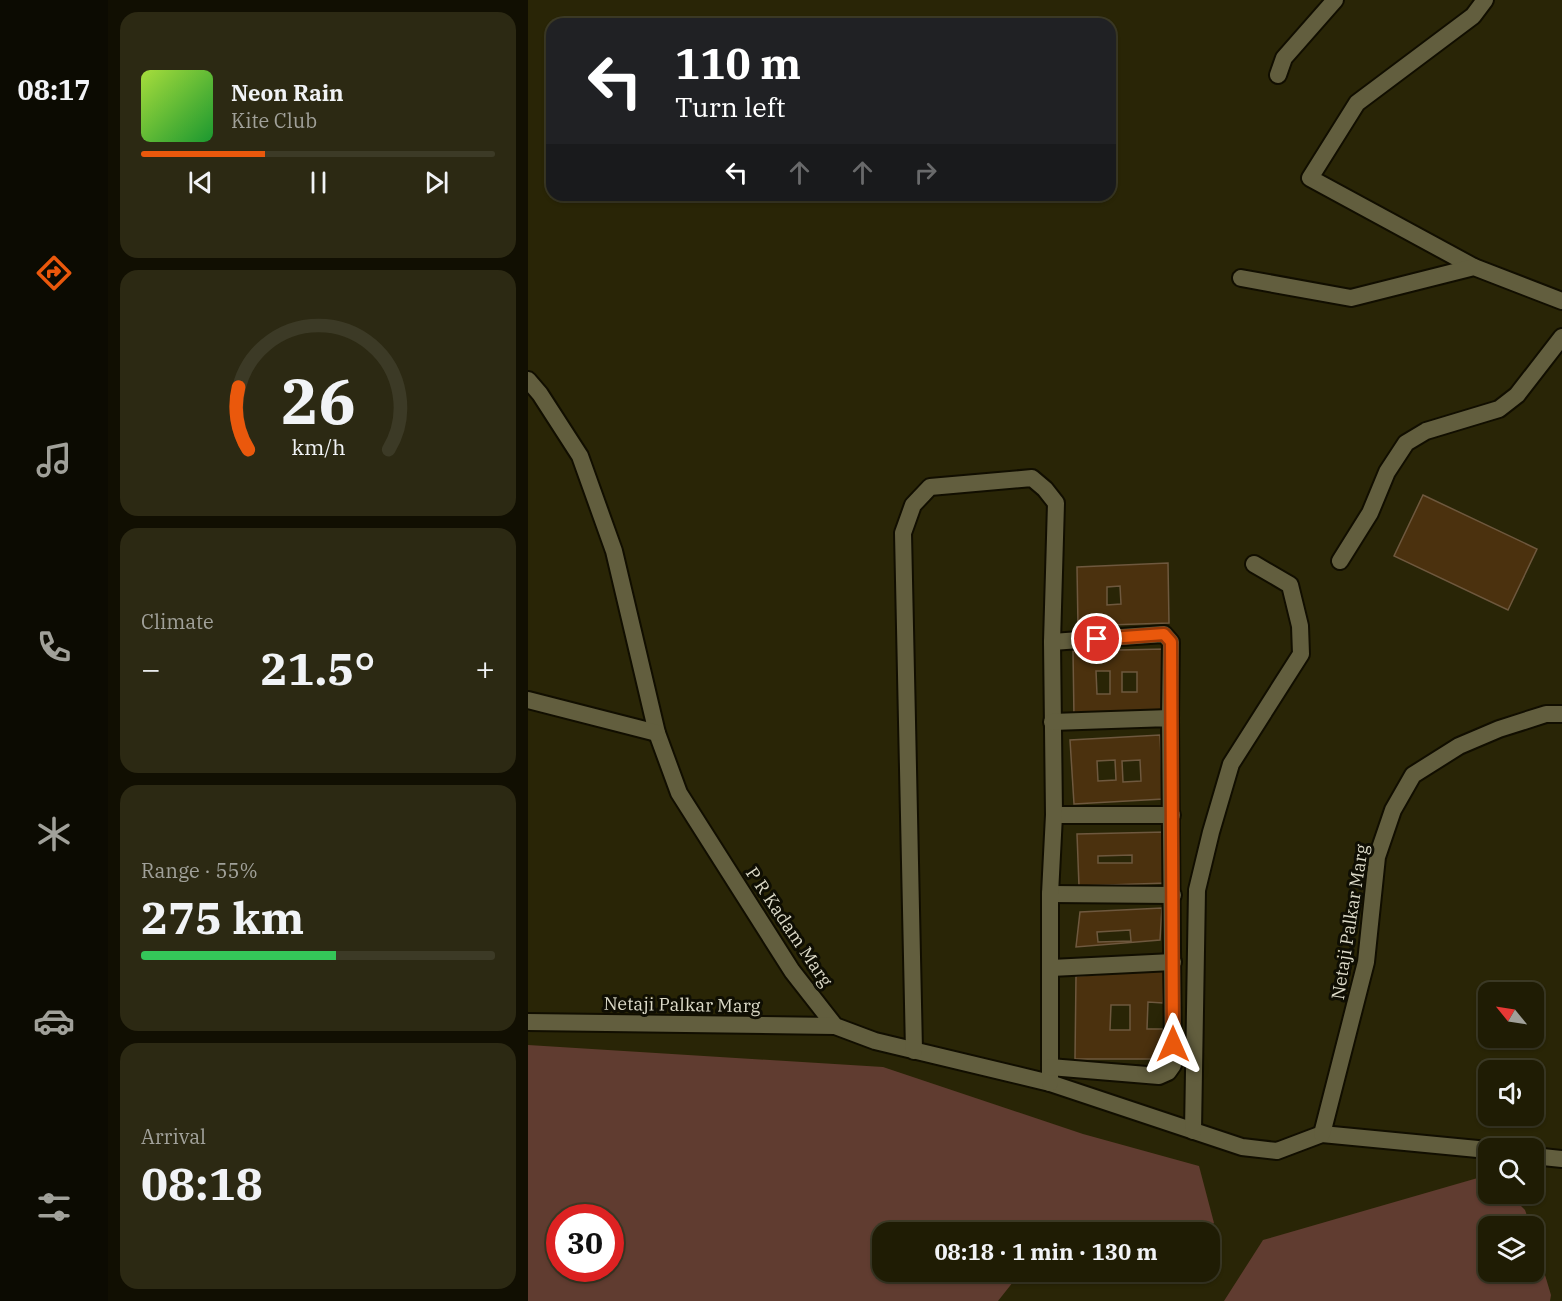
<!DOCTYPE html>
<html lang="en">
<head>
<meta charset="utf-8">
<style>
	:root { --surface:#1f1c04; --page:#2c2913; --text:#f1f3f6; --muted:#a1a19a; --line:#3c3a26; --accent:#ea580c }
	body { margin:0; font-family:"IBM Plex Serif",serif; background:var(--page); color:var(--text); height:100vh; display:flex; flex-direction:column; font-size:22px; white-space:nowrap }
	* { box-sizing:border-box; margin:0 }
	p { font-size:20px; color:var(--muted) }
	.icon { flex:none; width:33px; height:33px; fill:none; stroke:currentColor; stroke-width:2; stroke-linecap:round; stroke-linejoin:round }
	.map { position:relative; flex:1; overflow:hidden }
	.side { display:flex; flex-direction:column; gap:12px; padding:12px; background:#110f02; width:420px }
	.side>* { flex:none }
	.top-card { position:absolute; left:18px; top:18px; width:570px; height:183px; border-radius:18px; box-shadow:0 2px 4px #0004,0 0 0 2px var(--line); background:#202124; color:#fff; overflow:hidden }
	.needle { width:39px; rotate:300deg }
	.fabs { position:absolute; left:950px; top:982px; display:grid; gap:12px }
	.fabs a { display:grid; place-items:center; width:66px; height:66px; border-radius:12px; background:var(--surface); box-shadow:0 2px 4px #0004,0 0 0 2px var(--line); font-size:30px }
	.speed { position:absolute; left:18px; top:1204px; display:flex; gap:12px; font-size:30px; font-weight:700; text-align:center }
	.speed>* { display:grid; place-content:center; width:78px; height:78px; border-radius:50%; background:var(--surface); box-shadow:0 2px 4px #0004,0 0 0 2px var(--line); line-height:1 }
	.speed .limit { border:9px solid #d22; background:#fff; color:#111 }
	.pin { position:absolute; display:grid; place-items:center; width:51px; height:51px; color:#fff; margin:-26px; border:3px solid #fff; border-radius:50%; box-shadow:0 2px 6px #0007 }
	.me { position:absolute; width:66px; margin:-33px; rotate:0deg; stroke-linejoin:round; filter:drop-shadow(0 0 4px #0008) }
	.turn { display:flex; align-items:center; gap:21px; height:126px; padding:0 30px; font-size:27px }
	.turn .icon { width:78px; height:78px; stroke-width:2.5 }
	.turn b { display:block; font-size:42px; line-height:51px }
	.lanes { display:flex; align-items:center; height:57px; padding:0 30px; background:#0003; justify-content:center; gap:30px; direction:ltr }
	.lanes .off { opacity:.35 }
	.big { font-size:45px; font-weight:700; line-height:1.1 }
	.side .widget { flex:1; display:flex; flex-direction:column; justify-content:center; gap:9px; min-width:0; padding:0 21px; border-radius:18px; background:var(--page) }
	.side .dial { align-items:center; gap:0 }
	.dial svg { height:156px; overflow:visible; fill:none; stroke:var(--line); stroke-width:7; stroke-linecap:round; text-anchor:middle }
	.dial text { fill:var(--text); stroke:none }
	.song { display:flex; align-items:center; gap:18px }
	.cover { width:72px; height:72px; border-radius:9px; background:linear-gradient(135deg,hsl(80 70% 55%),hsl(130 70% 35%)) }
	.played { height:6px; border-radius:3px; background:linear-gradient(90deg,var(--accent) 35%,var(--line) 35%) }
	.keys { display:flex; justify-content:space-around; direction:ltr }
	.heat { display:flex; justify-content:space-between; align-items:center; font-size:33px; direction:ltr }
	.charge { height:9px; border-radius:4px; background:linear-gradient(90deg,#34c759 55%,var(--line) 0) }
	.trip { position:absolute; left:344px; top:1222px; width:348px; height:60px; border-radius:18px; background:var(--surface); box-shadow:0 2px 4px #0004,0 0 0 2px var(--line); font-weight:700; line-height:60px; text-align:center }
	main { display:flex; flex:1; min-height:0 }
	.menu { display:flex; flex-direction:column; width:108px; justify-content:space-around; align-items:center; background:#0c0b02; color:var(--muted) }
	.menu .icon { width:42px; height:42px }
	.menu .on { color:var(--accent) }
	.menu b { font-size:27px; color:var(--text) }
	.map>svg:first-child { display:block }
	.green { fill:#603c30; fill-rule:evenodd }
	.building { fill:#4b310e; stroke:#6e583e; stroke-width:1.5; fill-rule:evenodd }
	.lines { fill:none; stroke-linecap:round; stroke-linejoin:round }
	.minor-casing { stroke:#110e00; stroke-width:20 }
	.minor { stroke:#625e3e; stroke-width:16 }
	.route-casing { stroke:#983908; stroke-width:15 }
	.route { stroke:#ea580c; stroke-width:10 }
	.labels { text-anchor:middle; stroke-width:6; stroke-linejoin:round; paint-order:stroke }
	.street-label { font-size:18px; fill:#dddbc9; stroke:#0f0e03 }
</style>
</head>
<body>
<main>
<nav class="menu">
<b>08:17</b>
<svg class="icon on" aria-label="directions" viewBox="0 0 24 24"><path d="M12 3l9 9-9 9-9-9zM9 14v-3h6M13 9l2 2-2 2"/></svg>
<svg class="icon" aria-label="music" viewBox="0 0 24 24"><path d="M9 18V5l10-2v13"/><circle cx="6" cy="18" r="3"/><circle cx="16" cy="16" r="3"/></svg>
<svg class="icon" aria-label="phone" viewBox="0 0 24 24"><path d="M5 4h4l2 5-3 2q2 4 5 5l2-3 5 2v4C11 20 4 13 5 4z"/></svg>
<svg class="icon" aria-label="climate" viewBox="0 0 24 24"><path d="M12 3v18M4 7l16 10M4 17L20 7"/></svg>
<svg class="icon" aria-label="car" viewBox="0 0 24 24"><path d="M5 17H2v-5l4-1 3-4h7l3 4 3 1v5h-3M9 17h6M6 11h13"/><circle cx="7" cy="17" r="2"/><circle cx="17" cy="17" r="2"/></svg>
<svg class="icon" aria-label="filters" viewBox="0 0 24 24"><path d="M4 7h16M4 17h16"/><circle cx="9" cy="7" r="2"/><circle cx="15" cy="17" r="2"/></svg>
</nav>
<section class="side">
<div class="widget">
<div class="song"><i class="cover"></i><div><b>Neon Rain</b><p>Kite Club</p></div></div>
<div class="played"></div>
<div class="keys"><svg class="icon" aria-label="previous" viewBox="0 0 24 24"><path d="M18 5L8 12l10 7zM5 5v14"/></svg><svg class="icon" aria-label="pause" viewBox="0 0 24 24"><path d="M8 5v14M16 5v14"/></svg><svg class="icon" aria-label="next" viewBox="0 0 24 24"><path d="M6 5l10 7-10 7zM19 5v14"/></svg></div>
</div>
<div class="widget dial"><svg viewBox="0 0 100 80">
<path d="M14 69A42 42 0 1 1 86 69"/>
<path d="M14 69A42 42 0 0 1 9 37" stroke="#ea580c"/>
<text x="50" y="56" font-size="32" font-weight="700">26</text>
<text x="50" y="72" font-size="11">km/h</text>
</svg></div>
<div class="widget"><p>Climate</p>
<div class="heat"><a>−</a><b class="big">21.5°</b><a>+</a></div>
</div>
<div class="widget"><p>Range · 55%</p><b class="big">275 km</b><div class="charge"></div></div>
<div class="widget"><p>Arrival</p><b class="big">08:18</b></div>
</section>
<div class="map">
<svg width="1034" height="1301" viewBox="0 0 1034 1301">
	<rect width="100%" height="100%" fill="#292506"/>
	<g class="green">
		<path d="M0,1045L355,1067L555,1134L671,1166L686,1223L670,1233H354V1272H493L470,1301H0ZM32,1218H82V1269H32Z"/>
		<path d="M960,1175V1194H981L997,1210L1003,1227H960V1272H1005V1235L1023,1295L1022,1301H696L735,1240Z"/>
	</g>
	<g class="building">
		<path d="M895,495L1009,549L980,610L866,556Z"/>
		<path d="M640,563L641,623L550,626L549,567ZM592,586L593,604L579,605V587Z"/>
		<path d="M637,649L634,710L546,718L545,651ZM568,671H582V694H569ZM594,672H609V692H594Z"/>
		<path d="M632,735L635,799L546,804L542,740ZM587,760L588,780L570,781L569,761ZM612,760L613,781L595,782L594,761Z"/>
		<path d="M638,832V883L551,886L549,834ZM604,855V863H570V856Z"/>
		<path d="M634,908L632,940L548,947L552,912ZM602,930L603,941L570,942L569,932Z"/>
		<path d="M636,970L635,1003L620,1002L619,1029H635L634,1059H547L548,976ZM583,1005H602V1030H582Z"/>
	</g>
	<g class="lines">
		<defs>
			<g id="minor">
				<path d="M750,75L756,58L807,0"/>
				<path d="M946,267L782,178L829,103L945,16L957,0"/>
				<path d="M713,278L823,298L946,267L1034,301"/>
				<path d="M0,380L12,394L52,456L86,551L129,733L151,793L264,971L307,1026L347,1041L522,1083L714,1147L749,1151L794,1134L960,1150"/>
				<path d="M812,561L842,513L859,472L878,443L898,431L971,409L989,395L1034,337"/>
				<path d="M524,642L636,634L643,642L642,718"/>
				<path d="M0,700L129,733"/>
				<path d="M526,815H644"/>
				<path d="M522,894L645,895"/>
				<path d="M523,968L645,962"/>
				<path d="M0,1022L307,1026"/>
				<path d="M386,1051L375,533L385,505L402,487L504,478L517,489L528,503L524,642L526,815L522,894V1083"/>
				<path d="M522,1067L631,1076L640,1072L645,1065L642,718L524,722"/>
				<path d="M665,1131L669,890L683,832L703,764L773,654L772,626L762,585L726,564"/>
				<path d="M794,1134L838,962L849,857L865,810L885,775L931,746L971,729L1018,714H1034"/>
				<path d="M1005,1156L1034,1159"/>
			</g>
		</defs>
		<use href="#minor" class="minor-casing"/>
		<use href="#minor" class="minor"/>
	</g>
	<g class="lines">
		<defs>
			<path id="route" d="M569,639L636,634L643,642L645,1044"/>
		</defs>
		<use href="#route" class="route-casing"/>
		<use href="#route" class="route"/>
	</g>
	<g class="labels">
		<g class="street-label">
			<text transform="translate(822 922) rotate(-81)" y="6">Netaji Palkar Marg</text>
			<text transform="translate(261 927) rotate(56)" y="6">P R Kadam Marg</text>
			<text transform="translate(154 1005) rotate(1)" y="6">Netaji Palkar Marg</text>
		</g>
	</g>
</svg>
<div class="fabs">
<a><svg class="needle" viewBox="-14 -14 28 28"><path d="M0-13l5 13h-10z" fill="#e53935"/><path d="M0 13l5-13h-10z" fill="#a1a19a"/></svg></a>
<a><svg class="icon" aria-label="sound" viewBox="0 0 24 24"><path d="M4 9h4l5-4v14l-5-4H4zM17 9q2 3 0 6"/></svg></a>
<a><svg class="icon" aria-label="search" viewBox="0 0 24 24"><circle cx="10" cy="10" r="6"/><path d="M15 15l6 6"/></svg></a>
<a><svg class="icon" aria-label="layers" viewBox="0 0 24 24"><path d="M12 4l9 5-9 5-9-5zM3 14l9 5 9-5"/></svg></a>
</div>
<div class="speed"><div class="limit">30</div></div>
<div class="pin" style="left:569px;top:639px;background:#d93025"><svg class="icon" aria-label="arrive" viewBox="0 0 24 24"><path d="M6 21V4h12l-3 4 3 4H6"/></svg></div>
<svg class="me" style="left:645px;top:1044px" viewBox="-20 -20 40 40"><path d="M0-17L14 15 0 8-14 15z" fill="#ea580c" stroke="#fff" stroke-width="4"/></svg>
<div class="trip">08:18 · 1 min · 130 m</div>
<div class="top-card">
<div class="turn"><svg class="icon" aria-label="left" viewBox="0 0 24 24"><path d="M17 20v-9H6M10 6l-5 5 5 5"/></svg><div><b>110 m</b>Turn left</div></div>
<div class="lanes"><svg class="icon" aria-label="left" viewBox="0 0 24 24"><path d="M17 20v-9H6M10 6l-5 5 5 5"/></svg><svg class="icon off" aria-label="ahead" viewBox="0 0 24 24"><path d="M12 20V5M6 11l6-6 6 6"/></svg><svg class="icon off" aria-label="ahead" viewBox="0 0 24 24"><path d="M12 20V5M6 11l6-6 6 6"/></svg><svg class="icon off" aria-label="right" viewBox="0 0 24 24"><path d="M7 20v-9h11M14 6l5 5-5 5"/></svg></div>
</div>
</div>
</main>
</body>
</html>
